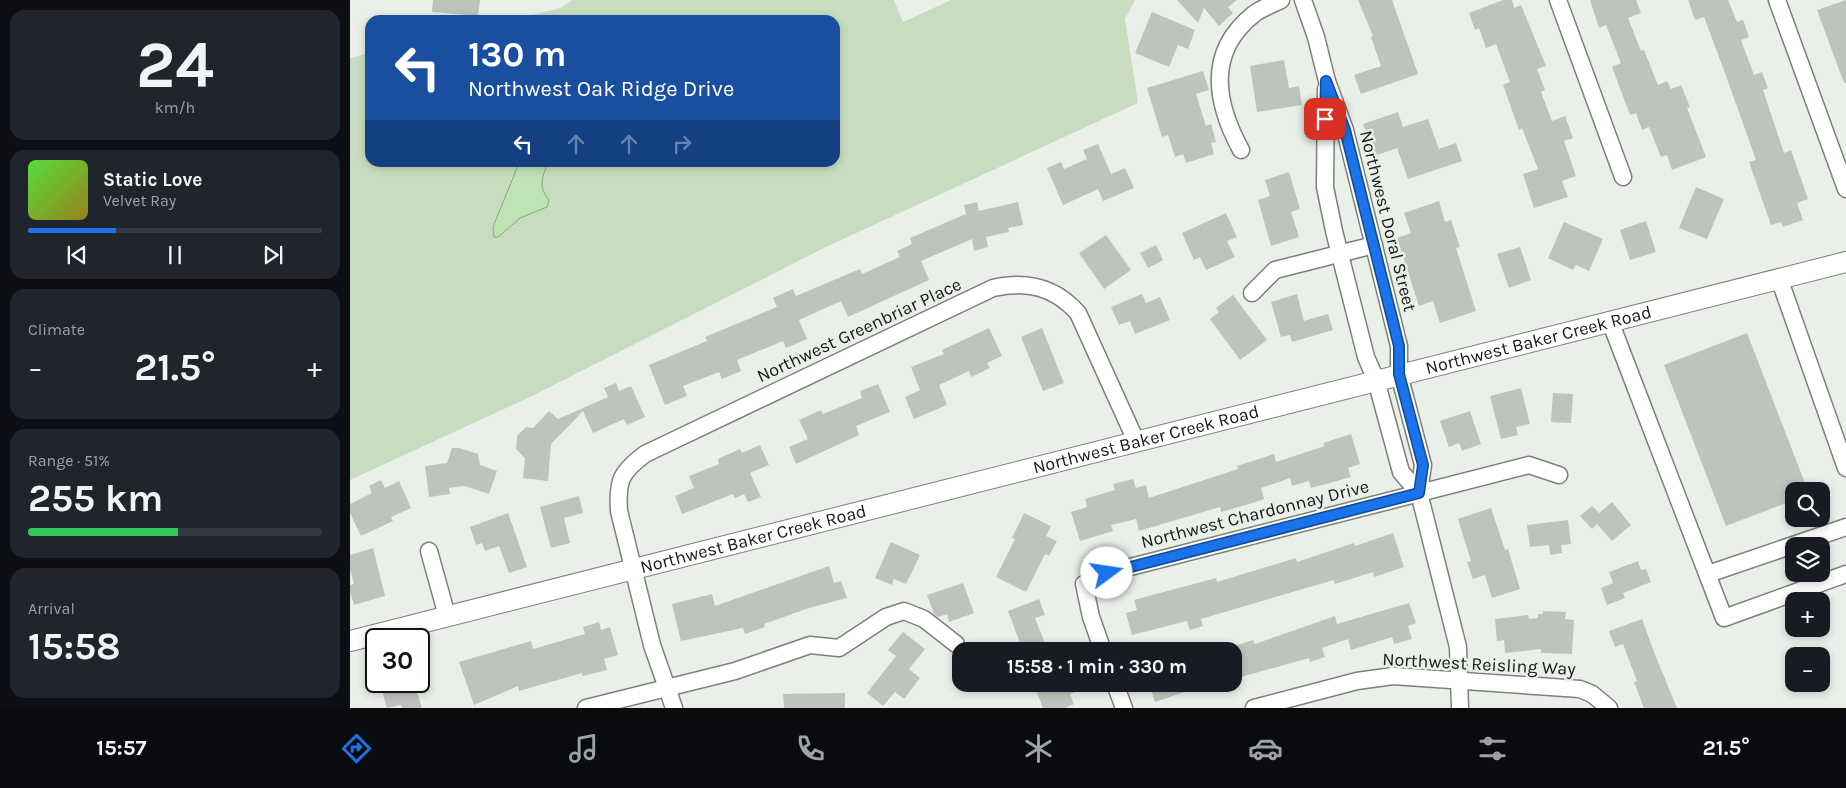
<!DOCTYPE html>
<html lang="en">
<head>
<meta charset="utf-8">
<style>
	:root { --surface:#171b24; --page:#20242c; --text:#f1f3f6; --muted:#9ea1a6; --line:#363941; --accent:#1a73e8 }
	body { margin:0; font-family:Karla,sans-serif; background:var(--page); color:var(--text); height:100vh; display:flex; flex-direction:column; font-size:19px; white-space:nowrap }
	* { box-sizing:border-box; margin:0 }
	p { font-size:16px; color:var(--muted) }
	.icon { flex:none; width:28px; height:28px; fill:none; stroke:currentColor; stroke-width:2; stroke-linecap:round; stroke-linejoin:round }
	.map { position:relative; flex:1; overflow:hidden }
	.side { display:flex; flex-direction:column; gap:10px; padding:10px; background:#0d0f14; width:350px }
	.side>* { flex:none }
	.guide { position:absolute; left:15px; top:15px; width:475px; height:152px; border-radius:15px; box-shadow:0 2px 8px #0003; background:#1a4fa0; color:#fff; overflow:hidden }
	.tools { position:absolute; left:1435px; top:482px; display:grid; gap:10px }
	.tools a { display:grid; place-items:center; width:45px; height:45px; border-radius:10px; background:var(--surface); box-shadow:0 2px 8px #0003; font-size:25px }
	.speed { position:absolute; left:15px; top:628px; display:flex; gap:10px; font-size:25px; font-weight:700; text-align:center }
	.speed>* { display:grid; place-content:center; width:65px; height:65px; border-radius:50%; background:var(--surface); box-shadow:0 2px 8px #0003; line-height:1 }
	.speed .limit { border:2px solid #111; border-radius:8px; background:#fff; color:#111 }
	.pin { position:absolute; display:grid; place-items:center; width:42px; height:42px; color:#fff; margin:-21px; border-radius:10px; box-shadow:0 2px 8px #0006 }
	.me { position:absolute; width:55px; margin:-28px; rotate:76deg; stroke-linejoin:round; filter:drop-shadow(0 0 4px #0008) }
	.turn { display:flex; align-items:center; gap:18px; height:105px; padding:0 20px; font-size:22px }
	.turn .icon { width:65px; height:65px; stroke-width:2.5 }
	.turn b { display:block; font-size:35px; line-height:42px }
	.lanes { display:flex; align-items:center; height:48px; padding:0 20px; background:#0003; justify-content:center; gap:25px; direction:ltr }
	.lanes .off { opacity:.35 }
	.big { font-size:38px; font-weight:700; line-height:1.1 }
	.side .widget { flex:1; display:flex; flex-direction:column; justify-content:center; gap:8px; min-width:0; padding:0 18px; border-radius:15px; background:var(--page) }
	.side .dial { align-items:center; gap:0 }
	.dial b { font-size:65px; line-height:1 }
	.song { display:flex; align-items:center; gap:15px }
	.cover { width:60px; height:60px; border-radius:8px; background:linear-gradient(135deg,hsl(110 70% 55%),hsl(50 70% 35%)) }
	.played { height:5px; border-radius:2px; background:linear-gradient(90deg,var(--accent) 30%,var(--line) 30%) }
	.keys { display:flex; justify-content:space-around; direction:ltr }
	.heat { display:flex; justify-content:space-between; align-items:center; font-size:28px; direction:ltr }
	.charge { height:8px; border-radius:4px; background:linear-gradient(90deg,#34c759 51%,var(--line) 0) }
	.trip { position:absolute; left:602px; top:642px; width:290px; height:50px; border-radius:15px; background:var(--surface); box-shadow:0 2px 8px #0003; font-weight:700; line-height:50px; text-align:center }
	.menu { display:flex; height:80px; justify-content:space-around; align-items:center; background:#090b0e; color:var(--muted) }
	.menu .icon { width:35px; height:35px }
	.menu .active { color:var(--accent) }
	.menu b { font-size:22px; color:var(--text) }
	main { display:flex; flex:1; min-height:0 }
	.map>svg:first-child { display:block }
	.green { fill:#c8ddc0 }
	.water { fill:#bfe3b2; stroke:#8da683 }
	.building { fill:#bec3bc }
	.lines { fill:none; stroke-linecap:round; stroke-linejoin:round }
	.minor-casing { stroke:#7c817a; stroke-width:19 }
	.major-casing { stroke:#7c817a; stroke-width:22 }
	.minor { stroke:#fff; stroke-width:16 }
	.major { stroke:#fff; stroke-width:20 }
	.route-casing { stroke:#114b97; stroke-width:12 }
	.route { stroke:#1a73e8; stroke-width:9 }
	.labels { text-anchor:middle; stroke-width:5; stroke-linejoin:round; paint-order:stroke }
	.street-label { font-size:18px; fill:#171916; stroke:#eaf0e9 }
</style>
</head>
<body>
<main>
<section class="side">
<div class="widget dial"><b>24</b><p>km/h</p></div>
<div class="widget">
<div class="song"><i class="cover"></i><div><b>Static Love</b><p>Velvet Ray</p></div></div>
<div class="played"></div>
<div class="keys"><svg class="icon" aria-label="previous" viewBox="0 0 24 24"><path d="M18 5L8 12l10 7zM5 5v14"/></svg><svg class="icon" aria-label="pause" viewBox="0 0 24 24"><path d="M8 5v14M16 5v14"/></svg><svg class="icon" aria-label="next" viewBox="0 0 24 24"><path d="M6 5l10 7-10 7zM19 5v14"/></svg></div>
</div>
<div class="widget"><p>Climate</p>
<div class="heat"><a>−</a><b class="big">21.5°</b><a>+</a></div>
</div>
<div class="widget"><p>Range · 51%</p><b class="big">255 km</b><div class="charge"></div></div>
<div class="widget"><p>Arrival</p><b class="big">15:58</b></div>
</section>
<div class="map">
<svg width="1496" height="708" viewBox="0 0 1496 708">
	<rect width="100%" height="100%" fill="#eaf0e9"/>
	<path class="green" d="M222,0H544L553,22L601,0H785L775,19L788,103L476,247L180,397L0,480V58L20,53V162H485V20H161L211,8Z"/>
	<path class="water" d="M169,163H198C192,177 188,187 199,200L197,207L170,218L148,237H144L143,227Z"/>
	<g class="building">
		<path d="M83,0H130L128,16L82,12Z"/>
		<path d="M827,0H887L878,7L883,13L869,26L854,8L848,23Z"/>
		<path d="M1008,0H1042L1068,74L1011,94L1004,75L1031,66L1021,37L1023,36Z"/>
		<path d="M1153,0H1162L1164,8L1171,5L1196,66L1187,69L1195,90L1191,92L1202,121L1215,116L1223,138L1214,141L1226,176L1212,181L1218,197L1184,208L1173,174L1188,169L1172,128L1169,130L1153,85L1160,82L1146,44L1136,48L1129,28L1125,30L1119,13Z"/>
		<path d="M1240,0H1286L1291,13L1278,18L1291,51L1294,50L1308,85L1317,81L1321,89L1331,85L1340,107L1337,108L1356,157L1322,170L1317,155L1311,157L1299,127L1292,130L1286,113L1280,115L1262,67L1271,63L1256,25L1249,28Z"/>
		<path d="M1338,0H1378L1387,22L1393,20L1399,37L1391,40L1404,75L1412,72L1418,88L1413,90L1434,153L1441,150L1458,199L1447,203L1453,220L1433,227L1431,222L1421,225L1399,162L1406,160L1375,73L1354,17L1345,20Z"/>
		<path d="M1496,0V83H1494L1467,10Z"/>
		<path d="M802,12L845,30L838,49L828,45L819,67L785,53Z"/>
		<path d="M934,60L939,88L949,86L952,105L907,112L900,66Z"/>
		<path d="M853,71L859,90L846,94L856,126L861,124L866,142L861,143L864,154L836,163L833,154L825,157L818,135L812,137L797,88Z"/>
		<path d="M1048,112L1053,127L1078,119L1089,149L1106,143L1112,161L1058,179L1047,148L1024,156L1013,124Z"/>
		<path d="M748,144L761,174L775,168L784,188L753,201L748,189L713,205L697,168L711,162L714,169L737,159L733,150Z"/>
		<path d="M939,172L950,209L941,212L949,237L921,246L908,200L920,196L915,180Z"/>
		<path d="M1346,187L1374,199L1357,239L1329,228Z"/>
		<path d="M1089,201L1095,222L1101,220L1110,247L1106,248L1126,311L1090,323L1083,301L1069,306L1047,238L1061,233L1054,213Z"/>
		<path d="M627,202L629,211L668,202L673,225L658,228L659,232L636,237L638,247L624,251L622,239L571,261L579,280L498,317L491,301L449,320L457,339L436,348L433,341L387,360L391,371L372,379L369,372L333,386L337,396L315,405L299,365L357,341L355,337L427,307L423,298L443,289L446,296L510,269L512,274L550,257L547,251L562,244L560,238L616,214L614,205Z"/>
		<path d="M876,213L887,237L877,241L885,257L856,270L850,257L844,260L832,233Z"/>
		<path d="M1296,221L1306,252L1280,260L1270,230Z"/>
		<path d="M1214,222L1253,239L1239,271L1226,265L1223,270L1198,258Z"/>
		<path d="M756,235L781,270L754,289L729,253Z"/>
		<path d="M806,245L813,260L798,268L790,253Z"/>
		<path d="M1170,247L1181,280L1159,288L1147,254Z"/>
		<path d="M792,294L796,303L810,297L820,320L785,334L780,321L769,325L761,307Z"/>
		<path d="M947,294L954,321L978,314L983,330L942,342L940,335L931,337L921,302Z"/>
		<path d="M883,295L917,340L890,360L860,319L869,312L866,308Z"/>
		<path d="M639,328L652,356L637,363L640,368L621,377L619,371L589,385L597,405L564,419L555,397L570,390L561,367L594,354L592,350Z"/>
		<path d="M692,328L714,383L693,391L671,337Z"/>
		<path d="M1397,333L1458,491H1444V500L1376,526L1314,365Z"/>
		<path d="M266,383L269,391L281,386L295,417L277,425L274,419L243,433L233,411L201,444L198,481L173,478L175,458L166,449L167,436L176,427L183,428L199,411L208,419L258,397L254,388Z"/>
		<path d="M528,384L540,412L506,426L509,435L446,464L439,447L458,439L449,420L471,410L473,414L512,398L510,391Z"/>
		<path d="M1171,388L1180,424L1166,427L1168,435L1151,439L1140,396Z"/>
		<path d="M1203,393L1223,394L1221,423L1201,422Z"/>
		<path d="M1120,411L1131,444L1112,451L1109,443L1099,447L1090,421Z"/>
		<path d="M1001,434L1010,464L998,468L1001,477L961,488L959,481L942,486L940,478L911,488L914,499L899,504L871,512L870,507L789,531L786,519L761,525L763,531L730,541L721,512L737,507L735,499L765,490L763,484L783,479L786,488L796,485L799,498L888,469L887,466L924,454L926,462L975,446L973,443Z"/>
		<path d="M410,445L419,465L400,473L411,497L398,502L394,494L385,498L383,494L332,514L325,496L344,488L339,476L369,464L368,459L390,449L392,453Z"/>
		<path d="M102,448H109L128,454L130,465L147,471L139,494L115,486L99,488L100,494L79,497L75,466L97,463Z"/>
		<path d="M31,480L35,488L49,481L61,508L41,517L43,521L11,536L0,513V504L22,493L19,486Z"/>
		<path d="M229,496L233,513L214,518L220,543L201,548L190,507Z"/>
		<path d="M1262,502L1281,525L1262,541L1247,524L1242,529L1230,516L1242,506L1249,513Z"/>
		<path d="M1141,508L1155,550L1158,549L1170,589L1142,598L1135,575L1123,579L1117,562L1121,561L1108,519Z"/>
		<path d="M158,513L177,567L159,573L149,546L135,551L132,543L126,545L120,527Z"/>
		<path d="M674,513L701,526L696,536L707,541L699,556L695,554L676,592L646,577L665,539L662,538Z"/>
		<path d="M1218,520L1221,544L1211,545L1212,553L1200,555L1199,545L1180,547L1177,525Z"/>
		<path d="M1043,533L1054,567L1024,577L1023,572L985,584L984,580L939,593L851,619L853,626L840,630L837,621L782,635L776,613L787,610L784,600L866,578L867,582L946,558L947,562L1004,543L1005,546Z"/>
		<path d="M541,542L570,555L556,584L544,579L542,585L525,578Z"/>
		<path d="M23,548L35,596L4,605L0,592V585L4,584L0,569V555Z"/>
		<path d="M1288,561L1291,570L1296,569L1301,582L1273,593L1275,598L1257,605L1251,588L1263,583L1259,572Z"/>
		<path d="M479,566L484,583L491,581L497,598L459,608L414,624L415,627L395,634L393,628L331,641L322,604L362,594L365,606Z"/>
		<path d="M613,583L624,613L599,622L597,614L588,617L584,614L577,595Z"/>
		<path d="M689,599L695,615L685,618L698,651H673L658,611Z"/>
		<path d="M1059,603L1066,623L1058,626L1062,639L1044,644L1042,637L1001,650L998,639L972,648L975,657L960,662L959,658L884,679V646L903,640L905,644L985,616L987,624Z"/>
		<path d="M1193,611L1216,612L1215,619L1224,620L1222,654L1191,653V649L1155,653L1154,640L1147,641L1145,619L1178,615L1179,619L1188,618V614H1193Z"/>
		<path d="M1292,619L1304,652L1327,708H1294L1284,682L1287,681L1273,644L1265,647L1259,631Z"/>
		<path d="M249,622L251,630L260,627L268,655L254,659L257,670L233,676L232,673L169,691L168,686L124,705L109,662L181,641L183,649L235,634L233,627Z"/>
		<path d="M553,632L575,649L559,669L570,678L554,699L545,692L533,706L517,693L546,656L538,650Z"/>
		<path d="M29,681H64L72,708H52L51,705L37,708Z"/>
		<path d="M700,684H745V685L720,694L724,704L715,708H693L686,690Z"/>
		<path d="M799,684H851L852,686L805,702Z"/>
		<path d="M495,693V708H434L433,694Z"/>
	</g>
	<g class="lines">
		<defs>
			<g id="minor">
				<path d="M953,0L966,37L977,81L995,130L1049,346V374L1073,465L1069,493L1108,647L1110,708"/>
				<path d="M1208,0L1273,177"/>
				<path d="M1427,0L1496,189"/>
				<path d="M976,89L975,187L984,231L1016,357L1026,380L1051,472L1069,493"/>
				<path d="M891,150C865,102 856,52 904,14C912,8 923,4 931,0"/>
				<path d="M1429,278L1496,468"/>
				<path d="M902,293L925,270L1024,245"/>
				<path d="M1260,321L1374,618L1496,574"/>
				<path d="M79,551L97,616"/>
				<path d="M1358,574L1496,527"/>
				<path d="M753,651L741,617L734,584L757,573L1179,465L1209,475"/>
				<path d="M765,684L774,708"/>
				<path d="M236,708L385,671L460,645L489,648L536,617L554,611L574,619L606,644"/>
				<path d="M324,708L302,645L269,511C267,480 271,472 295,454L643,288C677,280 705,287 728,313L786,441"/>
				<path d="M904,708L1007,681L1043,676L1230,689L1242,694L1259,708"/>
			</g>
			<g id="major">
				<path id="s1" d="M0,641L1496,262"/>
			</g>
		</defs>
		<use href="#minor" class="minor-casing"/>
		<use href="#major" class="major-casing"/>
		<use href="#minor" class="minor"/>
		<use href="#major" class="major"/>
	</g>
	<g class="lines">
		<defs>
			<path id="route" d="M757,573L1069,493L1073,465L1049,374V346L995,130L976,81L975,119"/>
		</defs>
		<use href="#route" class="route-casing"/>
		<use href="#route" class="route"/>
	</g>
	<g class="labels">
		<g class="street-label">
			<text transform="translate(1038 221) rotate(76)" y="6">Northwest Doral Street</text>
			<text transform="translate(509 330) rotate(-25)" y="6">Northwest Greenbriar Place</text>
			<text dy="6" stroke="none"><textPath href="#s1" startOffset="1226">Northwest Baker Creek Road</textPath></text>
			<text dy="6" stroke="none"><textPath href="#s1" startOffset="821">Northwest Baker Creek Road</textPath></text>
			<text transform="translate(905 514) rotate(-14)" y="6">Northwest Chardonnay Drive</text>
			<text dy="6" stroke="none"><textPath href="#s1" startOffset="416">Northwest Baker Creek Road</textPath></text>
			<text transform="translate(1129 664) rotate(3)" y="6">Northwest Reisling Way</text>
		</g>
	</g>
</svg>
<div class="tools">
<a><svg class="icon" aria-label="search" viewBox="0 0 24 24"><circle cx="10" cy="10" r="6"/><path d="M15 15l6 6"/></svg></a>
<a><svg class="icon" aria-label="layers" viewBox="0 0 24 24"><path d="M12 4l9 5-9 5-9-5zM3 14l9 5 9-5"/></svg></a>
<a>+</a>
<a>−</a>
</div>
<div class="speed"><div class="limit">30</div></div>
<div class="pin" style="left:975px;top:119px;background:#d93025"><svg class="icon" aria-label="arrive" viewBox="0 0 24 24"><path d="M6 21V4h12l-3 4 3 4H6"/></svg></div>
<svg class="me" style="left:757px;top:573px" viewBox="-20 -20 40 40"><circle r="19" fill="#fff"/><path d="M0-13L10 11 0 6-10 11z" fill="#1a73e8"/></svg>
<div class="trip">15:58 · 1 min · 330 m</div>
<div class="guide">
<div class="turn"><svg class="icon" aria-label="left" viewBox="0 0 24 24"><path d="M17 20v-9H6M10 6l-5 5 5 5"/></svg><div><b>130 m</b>Northwest Oak Ridge Drive</div></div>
<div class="lanes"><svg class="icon" aria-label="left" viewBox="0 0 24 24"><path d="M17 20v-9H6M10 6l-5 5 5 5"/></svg><svg class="icon off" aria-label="ahead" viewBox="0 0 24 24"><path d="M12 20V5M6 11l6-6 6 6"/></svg><svg class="icon off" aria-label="ahead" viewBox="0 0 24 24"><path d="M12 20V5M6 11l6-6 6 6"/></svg><svg class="icon off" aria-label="right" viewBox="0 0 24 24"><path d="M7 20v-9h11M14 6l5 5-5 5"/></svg></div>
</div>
</div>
</main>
<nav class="menu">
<b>15:57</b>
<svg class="icon active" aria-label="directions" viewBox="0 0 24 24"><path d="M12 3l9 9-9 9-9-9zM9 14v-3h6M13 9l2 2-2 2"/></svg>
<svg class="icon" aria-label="music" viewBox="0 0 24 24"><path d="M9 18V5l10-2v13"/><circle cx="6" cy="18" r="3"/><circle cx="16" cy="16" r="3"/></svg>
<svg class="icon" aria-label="phone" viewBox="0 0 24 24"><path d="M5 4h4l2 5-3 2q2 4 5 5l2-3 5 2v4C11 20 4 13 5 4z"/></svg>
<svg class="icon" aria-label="climate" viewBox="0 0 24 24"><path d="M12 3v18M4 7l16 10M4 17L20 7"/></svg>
<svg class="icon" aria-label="car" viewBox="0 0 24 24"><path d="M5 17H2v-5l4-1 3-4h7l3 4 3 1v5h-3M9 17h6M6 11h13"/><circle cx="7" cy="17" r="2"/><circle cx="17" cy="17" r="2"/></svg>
<svg class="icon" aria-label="filters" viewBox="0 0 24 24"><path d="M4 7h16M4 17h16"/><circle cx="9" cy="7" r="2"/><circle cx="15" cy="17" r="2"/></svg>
<b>21.5°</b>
</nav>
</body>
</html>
